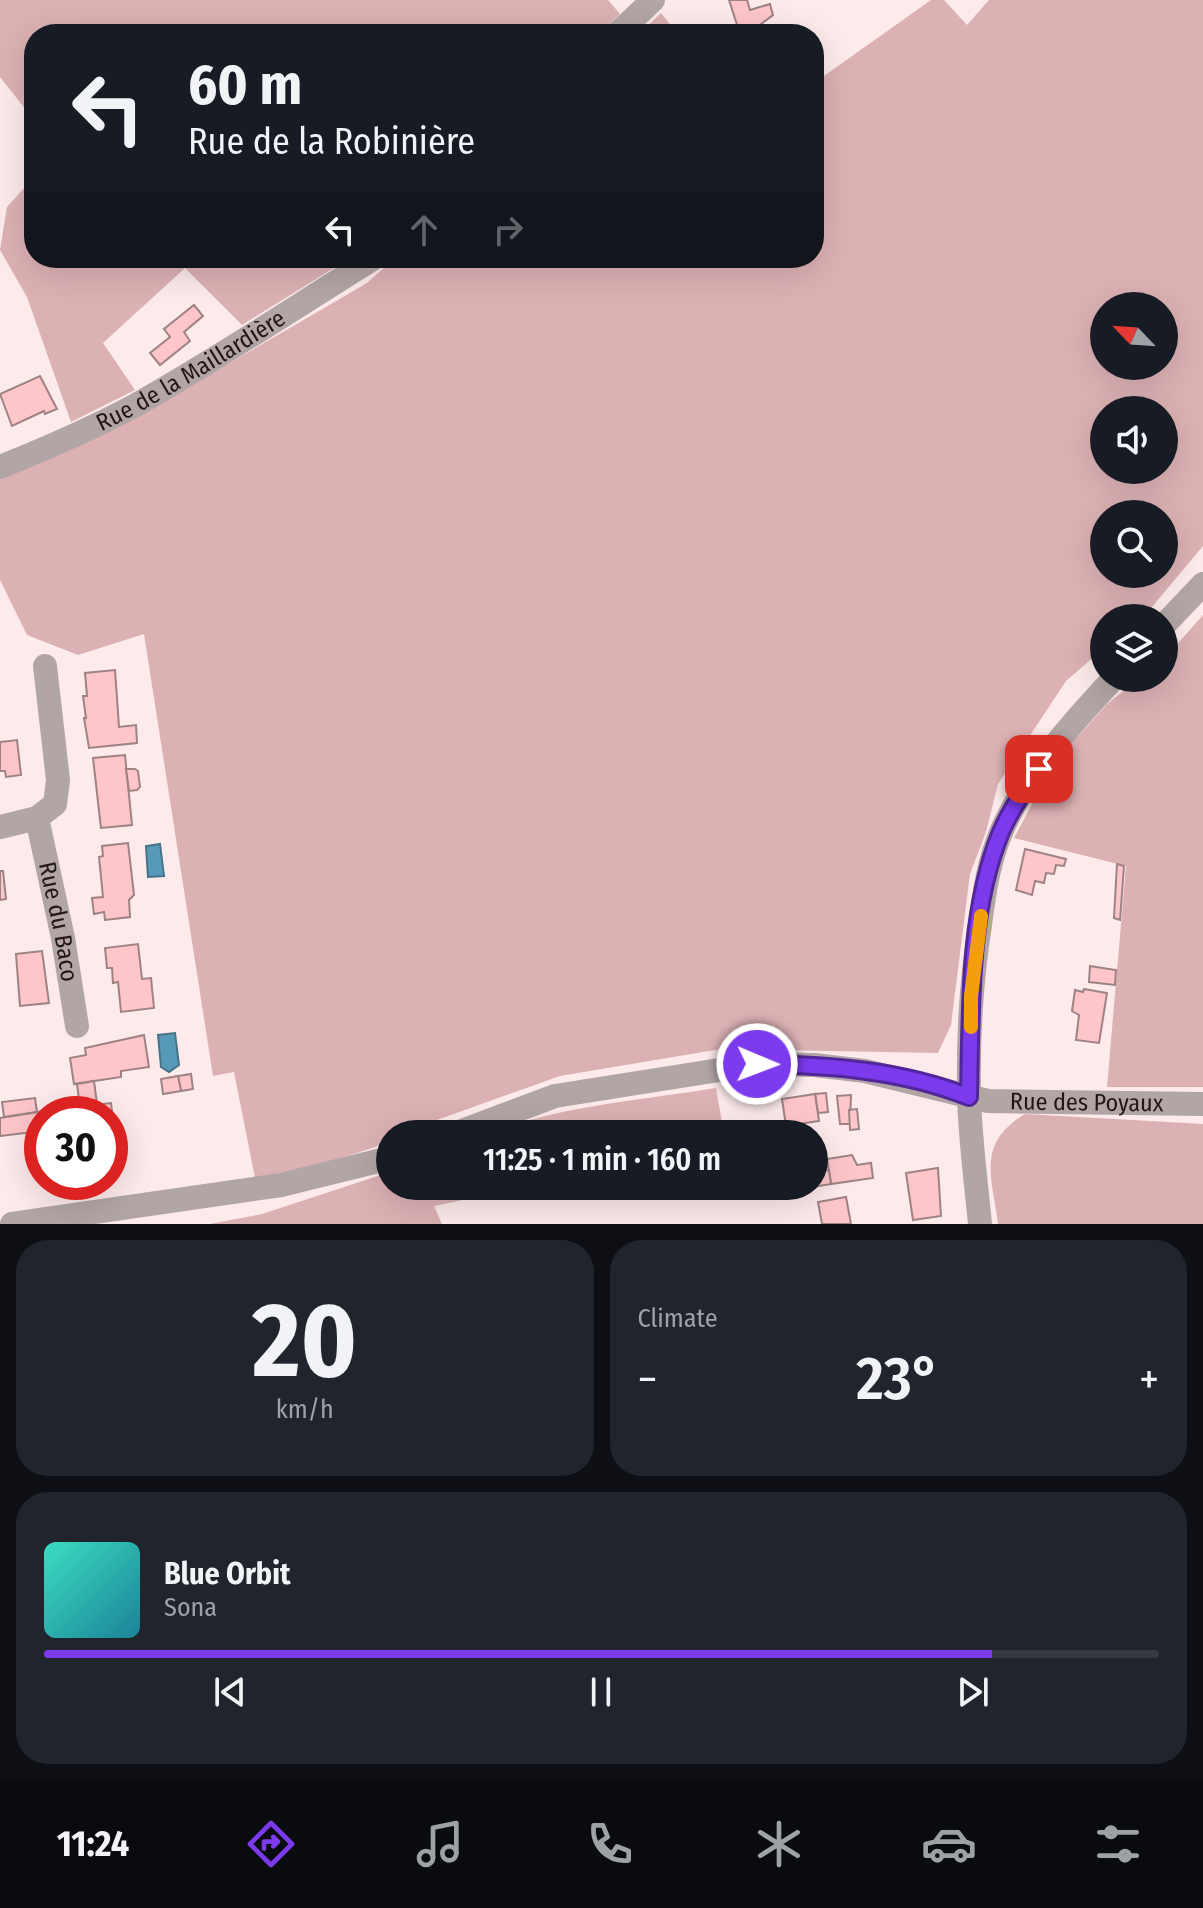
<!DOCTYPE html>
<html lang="en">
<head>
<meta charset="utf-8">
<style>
	:root { --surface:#171b24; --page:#20242c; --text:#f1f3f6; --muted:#9ea1a6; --line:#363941; --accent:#7c3aed }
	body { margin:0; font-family:"Fira Sans Condensed",sans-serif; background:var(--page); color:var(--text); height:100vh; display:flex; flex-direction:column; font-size:30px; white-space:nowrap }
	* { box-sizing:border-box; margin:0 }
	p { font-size:26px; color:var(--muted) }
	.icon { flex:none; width:44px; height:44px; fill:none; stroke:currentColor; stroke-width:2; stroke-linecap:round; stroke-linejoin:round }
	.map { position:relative; height:1224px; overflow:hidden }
	.details { display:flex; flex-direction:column; gap:16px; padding:16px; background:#0d0f14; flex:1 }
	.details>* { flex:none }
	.top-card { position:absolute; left:24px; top:24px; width:800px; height:244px; border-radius:32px; box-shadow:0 8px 32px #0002; background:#171b24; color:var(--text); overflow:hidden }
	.needle { width:52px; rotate:295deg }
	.tools { position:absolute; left:1090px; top:292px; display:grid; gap:16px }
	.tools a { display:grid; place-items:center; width:88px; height:88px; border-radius:50%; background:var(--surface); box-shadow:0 8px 32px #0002; font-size:40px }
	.speed { position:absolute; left:24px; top:1096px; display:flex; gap:16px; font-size:40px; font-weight:700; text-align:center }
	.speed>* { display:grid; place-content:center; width:104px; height:104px; border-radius:50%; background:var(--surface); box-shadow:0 8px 32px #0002; line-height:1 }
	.speed .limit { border:12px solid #d22; background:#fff; color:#111 }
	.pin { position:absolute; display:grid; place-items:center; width:68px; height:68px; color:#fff; margin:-34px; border-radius:16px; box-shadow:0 4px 12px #0006 }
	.me { position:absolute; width:88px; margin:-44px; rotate:91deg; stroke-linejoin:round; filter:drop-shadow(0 0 6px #0008) }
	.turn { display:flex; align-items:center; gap:28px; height:168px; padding:0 32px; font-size:36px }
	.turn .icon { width:104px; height:104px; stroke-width:2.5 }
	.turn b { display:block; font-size:56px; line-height:68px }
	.lanes { display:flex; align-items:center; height:76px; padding:0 32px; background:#0003; justify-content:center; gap:40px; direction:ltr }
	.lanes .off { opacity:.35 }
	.big { font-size:60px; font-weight:600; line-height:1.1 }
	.details .widget { flex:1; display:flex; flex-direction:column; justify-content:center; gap:12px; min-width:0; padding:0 28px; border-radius:32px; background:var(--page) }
	.details .dial { align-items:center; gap:0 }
	.dial b { font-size:104px; line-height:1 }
	.song { display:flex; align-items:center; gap:24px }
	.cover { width:96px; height:96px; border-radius:12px; background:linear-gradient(135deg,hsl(170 70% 55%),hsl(190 70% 35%)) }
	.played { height:8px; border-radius:4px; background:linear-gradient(90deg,var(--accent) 85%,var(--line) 85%) }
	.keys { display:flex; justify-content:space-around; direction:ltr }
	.heat { display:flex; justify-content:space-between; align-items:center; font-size:44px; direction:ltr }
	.details .tiles { flex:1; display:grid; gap:16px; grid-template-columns:1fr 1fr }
	.widget:last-child { grid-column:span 2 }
	.trip { position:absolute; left:376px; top:1120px; width:452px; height:80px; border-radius:40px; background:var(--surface); box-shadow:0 8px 32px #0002; font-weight:600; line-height:80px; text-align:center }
	.dock { display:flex; height:128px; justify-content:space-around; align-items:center; background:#090b0e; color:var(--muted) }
	.dock .icon { width:56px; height:56px }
	.dock .selected { color:var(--accent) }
	.dock b { font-size:36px; color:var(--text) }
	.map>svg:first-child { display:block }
	.green { fill:#dcb1b4; fill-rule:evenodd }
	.water { fill:#579ab7; stroke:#477387; stroke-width:2 }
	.building { fill:#fec6ca; stroke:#9e8284; stroke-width:2 }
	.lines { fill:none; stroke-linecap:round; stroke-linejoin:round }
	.minor { stroke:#b2a5a6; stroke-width:24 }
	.route-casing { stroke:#51269a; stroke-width:20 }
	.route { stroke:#7c3aed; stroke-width:14 }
	.slow { stroke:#f59e0b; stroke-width:14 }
	.labels { text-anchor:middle; stroke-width:6; stroke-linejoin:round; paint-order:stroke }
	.street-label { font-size:24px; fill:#221718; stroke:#fdeaeb }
</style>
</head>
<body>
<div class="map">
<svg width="1203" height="1224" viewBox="0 0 1203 1224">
	<rect width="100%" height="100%" fill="#fdeaeb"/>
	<g class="green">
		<path d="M0,0H608L620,14L600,34H34V120L0,77Z"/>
		<path d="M931,0H944L967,25L989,0H1203V546L1151,608L1139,618H1104V648L1066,681L998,784L986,832L970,874L951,1025L938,1053L721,1049L560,1076L434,1121L407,1134H390V1141C346,1159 301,1169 255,1178L234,1072L213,1076L144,634L78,655L27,635L0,580V478L125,424L367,283L395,258H814V83ZM1104,306H1164V366H1104ZM1104,410H1164V470H1104ZM1104,514H1164V574H1104Z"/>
		<path d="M661,13L678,34H639Z"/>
		<path d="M34,177V258H350L242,325L185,268L103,343L135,390L71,422L27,297L0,250L7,207Z"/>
		<path d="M1203,615V1087H1107L1126,866L1014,838L1033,802L1074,741L1107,704L1140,678H1164V659Z"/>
		<path d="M716,1088L724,1134H489C557,1106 643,1100 716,1088Z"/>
		<path d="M1025,1114L1203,1124V1224H998C992,1176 976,1144 1025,1114Z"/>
		<path d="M390,1172V1186H531L434,1206L442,1224H210L262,1214Z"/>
	</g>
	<g class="water">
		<path d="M160,844L164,876L148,877L146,846Z"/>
		<path d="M175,1033L179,1065L169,1072L161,1067L158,1035Z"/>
	</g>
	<g class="building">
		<path d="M729,0H747L750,10L770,4L773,15L748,34H740Z"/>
		<path d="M194,305L203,316L184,332L190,341L160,365L150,353L170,337L164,329Z"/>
		<path d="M40,376L57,409L45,414L44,411L12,426L0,394Z"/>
		<path d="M115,670L119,727L136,725L137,743L89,748L84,718H86L83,696H87L85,673Z"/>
		<path d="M17,740L21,775L6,777L5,771H0V742Z"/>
		<path d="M125,755L132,825L101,828L93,758Z"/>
		<path d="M126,769H135L138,771L140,787L137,790L129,791Z"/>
		<path d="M128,843L134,895L129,900L130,917L105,920L104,912L94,914L92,898L103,897L99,857L103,856L102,846Z"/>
		<path d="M1025,849L1066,859L1064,866L1056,865L1054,874L1046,873L1044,883L1035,881L1032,895L1016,890Z"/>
		<path d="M1117,864L1124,866L1120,920L1114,918Z"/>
		<path d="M0,871H3L6,899L0,900Z"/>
		<path d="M138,944L142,979L151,978L154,1008L121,1012L118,982L113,983L112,968H107L105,948Z"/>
		<path d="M42,951L49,1003L20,1006L16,954Z"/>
		<path d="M1090,966L1116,970L1115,985L1089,982Z"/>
		<path d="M1084,989L1107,993L1099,1043L1076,1040L1079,1015L1072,1011L1075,990L1083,992Z"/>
		<path d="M144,1035L149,1067L121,1071V1077L74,1084L70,1058L86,1055L85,1048Z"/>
		<path d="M191,1074L193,1089L181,1091L178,1076Z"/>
		<path d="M178,1076L181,1091L163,1094L161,1079Z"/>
		<path d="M94,1081L97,1104L80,1107L77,1084Z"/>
		<path d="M826,1093L828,1112L818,1113L815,1094Z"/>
		<path d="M815,1094L819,1121L786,1126L782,1099Z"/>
		<path d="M851,1095L850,1124H840L837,1096Z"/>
		<path d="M35,1098L37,1112L4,1117L2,1102Z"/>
		<path d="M111,1103L114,1127H110V1114H45V1111Z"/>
		<path d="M857,1109L859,1129L850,1130L849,1110Z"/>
		<path d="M45,1111V1114H42V1136L34,1137L33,1132L0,1136V1118Z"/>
		<path d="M760,1126L762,1134H727Z"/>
		<path d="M852,1155L857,1165L871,1163L873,1178L831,1184L827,1159Z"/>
		<path d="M938,1168L941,1216L913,1220L906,1173Z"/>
		<path d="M829,1170L831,1184L795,1190L794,1186H814V1173Z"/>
		<path d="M739,1186H768L765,1191L742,1197Z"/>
		<path d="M846,1197L851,1224H822L818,1202Z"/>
	</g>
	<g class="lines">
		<g class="minor">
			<path d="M617,34L653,0"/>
			<path id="s1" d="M0,467C45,449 91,429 134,406C216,360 294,308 374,258"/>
			<path d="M1164,625L1203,584"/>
			<path id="s2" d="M37,818L63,938L77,1026"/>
			<path d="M0,827L37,818L55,804L58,780L45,666"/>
			<path id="s3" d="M454,1134L555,1096L757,1064L814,1065L865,1071L988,1101L1203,1104"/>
			<path d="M12,1224L281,1185L390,1158"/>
			<path d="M980,1224C976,1182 970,1138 969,1096C968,1039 971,981 980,925C984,893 989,860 1002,830C1027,773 1072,723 1114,678"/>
		</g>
	</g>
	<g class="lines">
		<defs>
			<path id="route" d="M757,1064C828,1065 902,1070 969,1097C971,1012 968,912 1001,832C1011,809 1025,789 1039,769"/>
		</defs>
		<use href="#route" class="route-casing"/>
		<use href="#route" class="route"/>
		<path class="slow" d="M971,1027V996L981,916"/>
	</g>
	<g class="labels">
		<g class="street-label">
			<text dy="8" stroke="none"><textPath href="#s1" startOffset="214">Rue de la Maillardière</textPath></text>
			<text dy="8" stroke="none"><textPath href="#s2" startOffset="106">Rue du Baco</textPath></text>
			<text dy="8" stroke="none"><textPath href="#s3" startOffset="646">Rue des Poyaux</textPath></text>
		</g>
	</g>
</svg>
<div class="tools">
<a><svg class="needle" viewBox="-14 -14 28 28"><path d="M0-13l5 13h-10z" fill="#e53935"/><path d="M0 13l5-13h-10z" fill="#9ea1a6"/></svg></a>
<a><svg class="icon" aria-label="sound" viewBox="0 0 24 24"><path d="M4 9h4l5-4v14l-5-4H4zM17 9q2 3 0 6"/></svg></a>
<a><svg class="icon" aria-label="search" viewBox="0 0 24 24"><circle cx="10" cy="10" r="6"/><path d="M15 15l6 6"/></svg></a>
<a><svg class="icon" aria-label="layers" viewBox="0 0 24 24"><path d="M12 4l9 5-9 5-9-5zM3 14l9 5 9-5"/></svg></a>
</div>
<div class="speed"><div class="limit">30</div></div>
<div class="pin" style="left:1039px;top:769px;background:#d93025"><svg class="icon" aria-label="arrive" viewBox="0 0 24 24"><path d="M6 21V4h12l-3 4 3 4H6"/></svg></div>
<svg class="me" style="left:757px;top:1064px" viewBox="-20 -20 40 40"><circle r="17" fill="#7c3aed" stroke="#fff" stroke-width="3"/><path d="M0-11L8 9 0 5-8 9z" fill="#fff"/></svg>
<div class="trip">11:25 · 1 min · 160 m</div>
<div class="top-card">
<div class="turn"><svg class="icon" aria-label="left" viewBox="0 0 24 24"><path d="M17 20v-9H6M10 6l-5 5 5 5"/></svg><div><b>60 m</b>Rue de la Robinière</div></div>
<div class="lanes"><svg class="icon" aria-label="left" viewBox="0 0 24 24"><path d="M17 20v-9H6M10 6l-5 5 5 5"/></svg><svg class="icon off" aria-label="ahead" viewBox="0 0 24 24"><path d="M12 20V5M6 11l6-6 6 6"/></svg><svg class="icon off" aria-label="right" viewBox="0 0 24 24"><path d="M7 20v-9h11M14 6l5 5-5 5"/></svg></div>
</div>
</div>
<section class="details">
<div class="tiles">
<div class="widget dial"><b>20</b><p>km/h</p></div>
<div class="widget"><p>Climate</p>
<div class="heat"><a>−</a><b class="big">23°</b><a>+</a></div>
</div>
<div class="widget">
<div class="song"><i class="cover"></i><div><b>Blue Orbit</b><p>Sona</p></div></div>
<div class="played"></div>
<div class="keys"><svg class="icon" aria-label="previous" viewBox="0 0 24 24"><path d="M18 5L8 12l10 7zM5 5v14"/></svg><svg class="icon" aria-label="pause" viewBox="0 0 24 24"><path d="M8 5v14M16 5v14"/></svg><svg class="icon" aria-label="next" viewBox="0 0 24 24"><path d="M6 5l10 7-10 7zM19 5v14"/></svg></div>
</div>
</div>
</section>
<nav class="dock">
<b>11:24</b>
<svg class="icon selected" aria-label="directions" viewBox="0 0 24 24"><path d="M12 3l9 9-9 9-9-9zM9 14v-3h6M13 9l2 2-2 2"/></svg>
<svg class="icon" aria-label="music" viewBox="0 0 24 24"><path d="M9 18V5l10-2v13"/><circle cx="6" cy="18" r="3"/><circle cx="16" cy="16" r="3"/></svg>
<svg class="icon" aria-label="phone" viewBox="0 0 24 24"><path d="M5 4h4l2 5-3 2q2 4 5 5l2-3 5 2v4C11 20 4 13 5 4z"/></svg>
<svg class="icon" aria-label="climate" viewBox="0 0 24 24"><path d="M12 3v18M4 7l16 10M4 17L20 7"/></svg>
<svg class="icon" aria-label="car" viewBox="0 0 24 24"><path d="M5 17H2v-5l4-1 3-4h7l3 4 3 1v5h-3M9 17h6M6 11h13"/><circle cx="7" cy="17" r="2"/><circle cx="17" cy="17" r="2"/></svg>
<svg class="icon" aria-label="filters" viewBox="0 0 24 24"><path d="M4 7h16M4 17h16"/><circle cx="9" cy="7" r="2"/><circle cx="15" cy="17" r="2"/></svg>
</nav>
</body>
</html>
